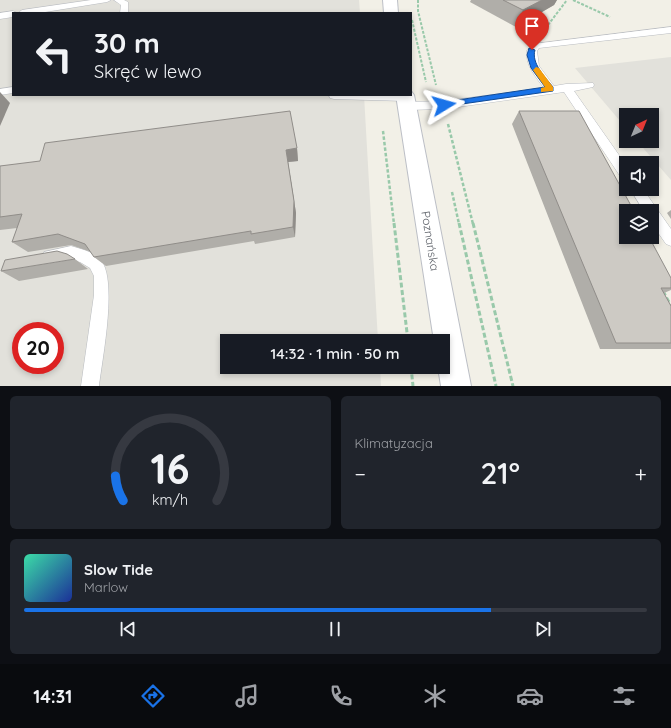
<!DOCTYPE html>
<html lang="pl">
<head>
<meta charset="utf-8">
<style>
	:root { --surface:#171b24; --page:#20242c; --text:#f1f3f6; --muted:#9ea1a6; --line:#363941; --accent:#1a73e8 }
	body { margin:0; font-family:Quicksand,sans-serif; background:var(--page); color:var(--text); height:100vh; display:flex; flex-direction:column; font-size:15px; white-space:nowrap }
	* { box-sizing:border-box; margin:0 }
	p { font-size:13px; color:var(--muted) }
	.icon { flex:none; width:22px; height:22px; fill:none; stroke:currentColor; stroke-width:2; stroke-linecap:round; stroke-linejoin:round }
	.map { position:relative; height:386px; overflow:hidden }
	.sheet { display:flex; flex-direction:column; gap:10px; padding:10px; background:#0d0f14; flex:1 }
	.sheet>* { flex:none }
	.banner { position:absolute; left:12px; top:12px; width:400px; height:84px; border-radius:0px; box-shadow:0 2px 6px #0003; background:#171b24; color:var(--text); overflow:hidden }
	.needle { width:26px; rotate:43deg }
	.controls { position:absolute; left:619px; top:108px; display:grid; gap:8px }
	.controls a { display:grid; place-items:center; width:40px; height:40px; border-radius:0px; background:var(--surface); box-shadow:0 2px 6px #0003; font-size:20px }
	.speed { position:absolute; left:12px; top:322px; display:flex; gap:8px; font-size:20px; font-weight:700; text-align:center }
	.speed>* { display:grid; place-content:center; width:52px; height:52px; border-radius:50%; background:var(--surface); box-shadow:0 2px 6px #0003; line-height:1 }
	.speed .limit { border:6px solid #d22; background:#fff; color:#111 }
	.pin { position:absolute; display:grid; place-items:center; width:34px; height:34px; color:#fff; margin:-41px -17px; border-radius:50% 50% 50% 0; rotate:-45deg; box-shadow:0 0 4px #0007 }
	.pin .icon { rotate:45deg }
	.me { position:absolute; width:44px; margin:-22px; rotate:82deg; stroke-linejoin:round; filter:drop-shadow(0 0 3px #0008) }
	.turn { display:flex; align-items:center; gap:14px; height:84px; padding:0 16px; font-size:18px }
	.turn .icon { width:52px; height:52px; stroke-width:2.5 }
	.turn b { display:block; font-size:28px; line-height:34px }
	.big { font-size:30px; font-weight:600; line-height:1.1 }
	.sheet .tile { flex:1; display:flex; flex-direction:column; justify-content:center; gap:6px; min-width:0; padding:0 14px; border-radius:6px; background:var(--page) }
	.sheet .dial { align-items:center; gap:0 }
	.dial svg { height:104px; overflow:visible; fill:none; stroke:var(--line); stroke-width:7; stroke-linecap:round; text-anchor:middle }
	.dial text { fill:var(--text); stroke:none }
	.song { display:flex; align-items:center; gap:12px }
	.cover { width:48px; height:48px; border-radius:6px; background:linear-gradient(135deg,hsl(160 70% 55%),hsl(230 70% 35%)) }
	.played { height:4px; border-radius:2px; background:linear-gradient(90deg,var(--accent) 75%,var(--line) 75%) }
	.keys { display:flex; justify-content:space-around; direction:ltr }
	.heat { display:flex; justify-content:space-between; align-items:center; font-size:22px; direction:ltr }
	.sheet .tiles { flex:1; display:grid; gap:10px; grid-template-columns:1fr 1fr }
	.tile:last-child { grid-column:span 2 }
	.trip { position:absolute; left:220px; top:334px; width:230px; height:40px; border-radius:0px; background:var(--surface); box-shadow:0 2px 6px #0003; font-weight:600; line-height:40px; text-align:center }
	.tab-bar { display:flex; height:64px; justify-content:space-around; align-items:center; background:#090b0e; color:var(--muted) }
	.tab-bar .icon { width:28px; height:28px }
	.tab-bar .selected { color:var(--accent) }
	.tab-bar b { font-size:18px; color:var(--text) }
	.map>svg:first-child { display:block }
	.industrial { fill:#e2e1db; fill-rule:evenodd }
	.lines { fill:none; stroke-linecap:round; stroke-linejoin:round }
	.service-casing { stroke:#b9bcc1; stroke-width:1 }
	.secondary-casing { stroke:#bcbfc6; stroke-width:2 }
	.path-far2 { stroke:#99c9aa; stroke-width:2; stroke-dasharray:3 1.5; stroke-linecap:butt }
	.path-far1 { stroke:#99c9aa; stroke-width:2.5; stroke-dasharray:3.5 2; stroke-linecap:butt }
	.path { stroke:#99c9aa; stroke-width:3; stroke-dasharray:5 2.5; stroke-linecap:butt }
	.service { fill:#fff; fill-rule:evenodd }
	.secondary { fill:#fff; fill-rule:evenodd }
	.wall { fill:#b0aea9 }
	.shaded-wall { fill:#908d89 }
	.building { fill:#cdcac4; stroke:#908d89 }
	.route { fill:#1a73e8; stroke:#114b97 }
	.slow { fill:#f59e0b }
	.labels { text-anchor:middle; stroke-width:3; stroke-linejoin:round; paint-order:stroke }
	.street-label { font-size:12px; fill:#5e6269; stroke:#fff }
</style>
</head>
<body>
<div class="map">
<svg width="671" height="386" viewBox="0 0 671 386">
	<rect width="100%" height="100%" fill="#f2f0e7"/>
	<g class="industrial">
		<path d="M0,0H359L360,13H13V95H364L378,341H227V367H380L381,386H0ZM21,331H55V365H21Z"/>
		<path d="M671,57V180L637,141H652V115H626V128L575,68Z"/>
	</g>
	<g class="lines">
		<defs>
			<g id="service">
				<path d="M91,0H111L107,2L39,13H18L22,10Z"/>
				<path d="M114,0H124L128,2V13H120L121,5Z"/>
				<path d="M13,11L17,13H13V17L0,19V13Z"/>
				<path d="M671,27V33L539,48L537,51L539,66L554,86L566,84L593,83L594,85L593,87L574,91L626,165V180L622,179L564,92L444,109L407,110L403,109L402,106L403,103L407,102L444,101L544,88C535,76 525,65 527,50L533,44Z"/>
				<path d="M13,87V93L0,95V89Z"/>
				<path d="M329,95H409L410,97L409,100L405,101L334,99L330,98Z"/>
				<path d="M630,189H643L671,229V246L666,244L652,224V211H644Z"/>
				<path d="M71,246C81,249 91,251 99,258C119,275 102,360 99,386H81L94,295V276L90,268L80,262L71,260L49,264L44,262L42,257L44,252Z"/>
			</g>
			<g id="secondary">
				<path d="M383,0H397L398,13H384Z"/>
				<path d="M411,91L414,95L471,386H441L438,367H443V341H434L396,95H411Z"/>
			</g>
		</defs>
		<use href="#service" class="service-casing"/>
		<use href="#secondary" class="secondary-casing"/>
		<g class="path-far2">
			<path d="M418,0V11L436,85"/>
			<path d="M573,0L610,17"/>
			<path d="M412,20L426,82"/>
			<path d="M548,25L567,0"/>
		</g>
		<g class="path-far1">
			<path d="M448,124L473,224"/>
			<path d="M383,131L394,224"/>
			<path d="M452,192L459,224"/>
		</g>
		<g class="path">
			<path d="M394,223L408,341"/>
			<path d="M459,223L496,386"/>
			<path d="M473,223L513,386"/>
			<path d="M663,291L671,306"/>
			<path d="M411,367L413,386"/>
		</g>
		<use href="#service" class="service"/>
		<use href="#secondary" class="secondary"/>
	</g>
	<g class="wall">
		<path d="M471,0H557L554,5L516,27L470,2Z"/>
		<path d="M519,111L671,278V290L664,293L671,306V349H600L512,124Z"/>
		<path d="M297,148L298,161L288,162L296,213L295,237L255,244L254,241L106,266L94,257L91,252L71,245L28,252L12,242L17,228L0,230V166Z"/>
		<path d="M671,210V219L667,213Z"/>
		<path d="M75,259L88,269L19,281L1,271Z"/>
	</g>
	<g class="shaded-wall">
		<path d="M542,0H557L554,5L516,27L523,10Z"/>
		<path d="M0,92L10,103L0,126Z"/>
		<path d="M297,148L298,161L288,162L296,213L295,237L293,227L286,150Z"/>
	</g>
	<g class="building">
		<path d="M503,0H542L523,10Z"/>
		<path d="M290,111L297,148L286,150L294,201L293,227L251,234V231L94,257L85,244L58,234L12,242L22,214L0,217V166L40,161L45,143Z"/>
		<path d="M519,111H579L634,211H626V237H649L671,278V288H661L671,306V343H616Z"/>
		<path d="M57,251L67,254L75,259L1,271L5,260Z"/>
	</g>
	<path class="route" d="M529,48L535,50C531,63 545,77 553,87V91L441,107L440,105L444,102L545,87L531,68L527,55Z"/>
	<path class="slow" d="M536,67L539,68L553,87V91L541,92V88L545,87L533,70Z"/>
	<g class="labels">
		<g class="street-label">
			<text transform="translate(430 241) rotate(81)" y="4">Poznańska</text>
		</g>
	</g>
</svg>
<div class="controls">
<a><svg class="needle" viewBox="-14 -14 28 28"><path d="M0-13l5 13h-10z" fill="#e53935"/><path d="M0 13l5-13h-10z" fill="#9ea1a6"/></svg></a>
<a><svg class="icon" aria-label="sound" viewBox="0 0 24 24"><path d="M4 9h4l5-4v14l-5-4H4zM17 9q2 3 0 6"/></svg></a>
<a><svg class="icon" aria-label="layers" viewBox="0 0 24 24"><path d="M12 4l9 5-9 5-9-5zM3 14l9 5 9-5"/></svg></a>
</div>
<div class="speed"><div class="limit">20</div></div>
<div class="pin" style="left:532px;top:50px;background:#d93025"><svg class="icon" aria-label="arrive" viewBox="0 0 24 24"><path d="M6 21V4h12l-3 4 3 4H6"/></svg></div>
<svg class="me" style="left:444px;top:105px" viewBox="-20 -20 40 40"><path d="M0-17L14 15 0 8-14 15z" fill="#1a73e8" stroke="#fff" stroke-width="4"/></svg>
<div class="trip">14:32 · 1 min · 50 m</div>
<div class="banner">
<div class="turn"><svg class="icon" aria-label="left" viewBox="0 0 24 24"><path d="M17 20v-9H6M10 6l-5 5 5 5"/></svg><div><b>30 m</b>Skręć w lewo</div></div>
</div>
</div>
<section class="sheet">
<div class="tiles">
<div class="tile dial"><svg viewBox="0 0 100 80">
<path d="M14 69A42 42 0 1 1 86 69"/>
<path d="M14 69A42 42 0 0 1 8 50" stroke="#1a73e8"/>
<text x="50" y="56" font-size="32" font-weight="700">16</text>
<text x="50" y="72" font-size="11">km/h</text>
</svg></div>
<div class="tile"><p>Klimatyzacja</p>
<div class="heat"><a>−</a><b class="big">21°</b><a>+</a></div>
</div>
<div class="tile">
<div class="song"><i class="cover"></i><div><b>Slow Tide</b><p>Marlow</p></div></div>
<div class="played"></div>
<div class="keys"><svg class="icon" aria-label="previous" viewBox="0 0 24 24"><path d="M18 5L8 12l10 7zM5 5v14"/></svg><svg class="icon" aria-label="pause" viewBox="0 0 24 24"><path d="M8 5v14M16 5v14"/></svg><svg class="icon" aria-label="next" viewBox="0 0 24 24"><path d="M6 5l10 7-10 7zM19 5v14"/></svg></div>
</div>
</div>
</section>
<nav class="tab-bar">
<b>14:31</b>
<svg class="icon selected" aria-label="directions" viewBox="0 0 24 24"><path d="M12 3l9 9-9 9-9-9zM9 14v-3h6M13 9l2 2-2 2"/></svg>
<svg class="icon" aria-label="music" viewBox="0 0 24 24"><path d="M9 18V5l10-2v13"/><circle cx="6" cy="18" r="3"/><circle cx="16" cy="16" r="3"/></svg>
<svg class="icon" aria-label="phone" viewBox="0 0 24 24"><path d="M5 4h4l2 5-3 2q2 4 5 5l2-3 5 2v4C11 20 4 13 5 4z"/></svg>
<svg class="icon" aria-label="climate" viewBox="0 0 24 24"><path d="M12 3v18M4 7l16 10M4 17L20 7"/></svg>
<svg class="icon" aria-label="car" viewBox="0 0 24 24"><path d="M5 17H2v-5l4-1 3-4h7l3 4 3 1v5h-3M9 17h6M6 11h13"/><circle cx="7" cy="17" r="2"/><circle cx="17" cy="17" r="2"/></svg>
<svg class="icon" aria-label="filters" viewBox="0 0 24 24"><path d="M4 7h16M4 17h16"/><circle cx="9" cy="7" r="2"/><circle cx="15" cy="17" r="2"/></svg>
</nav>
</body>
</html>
